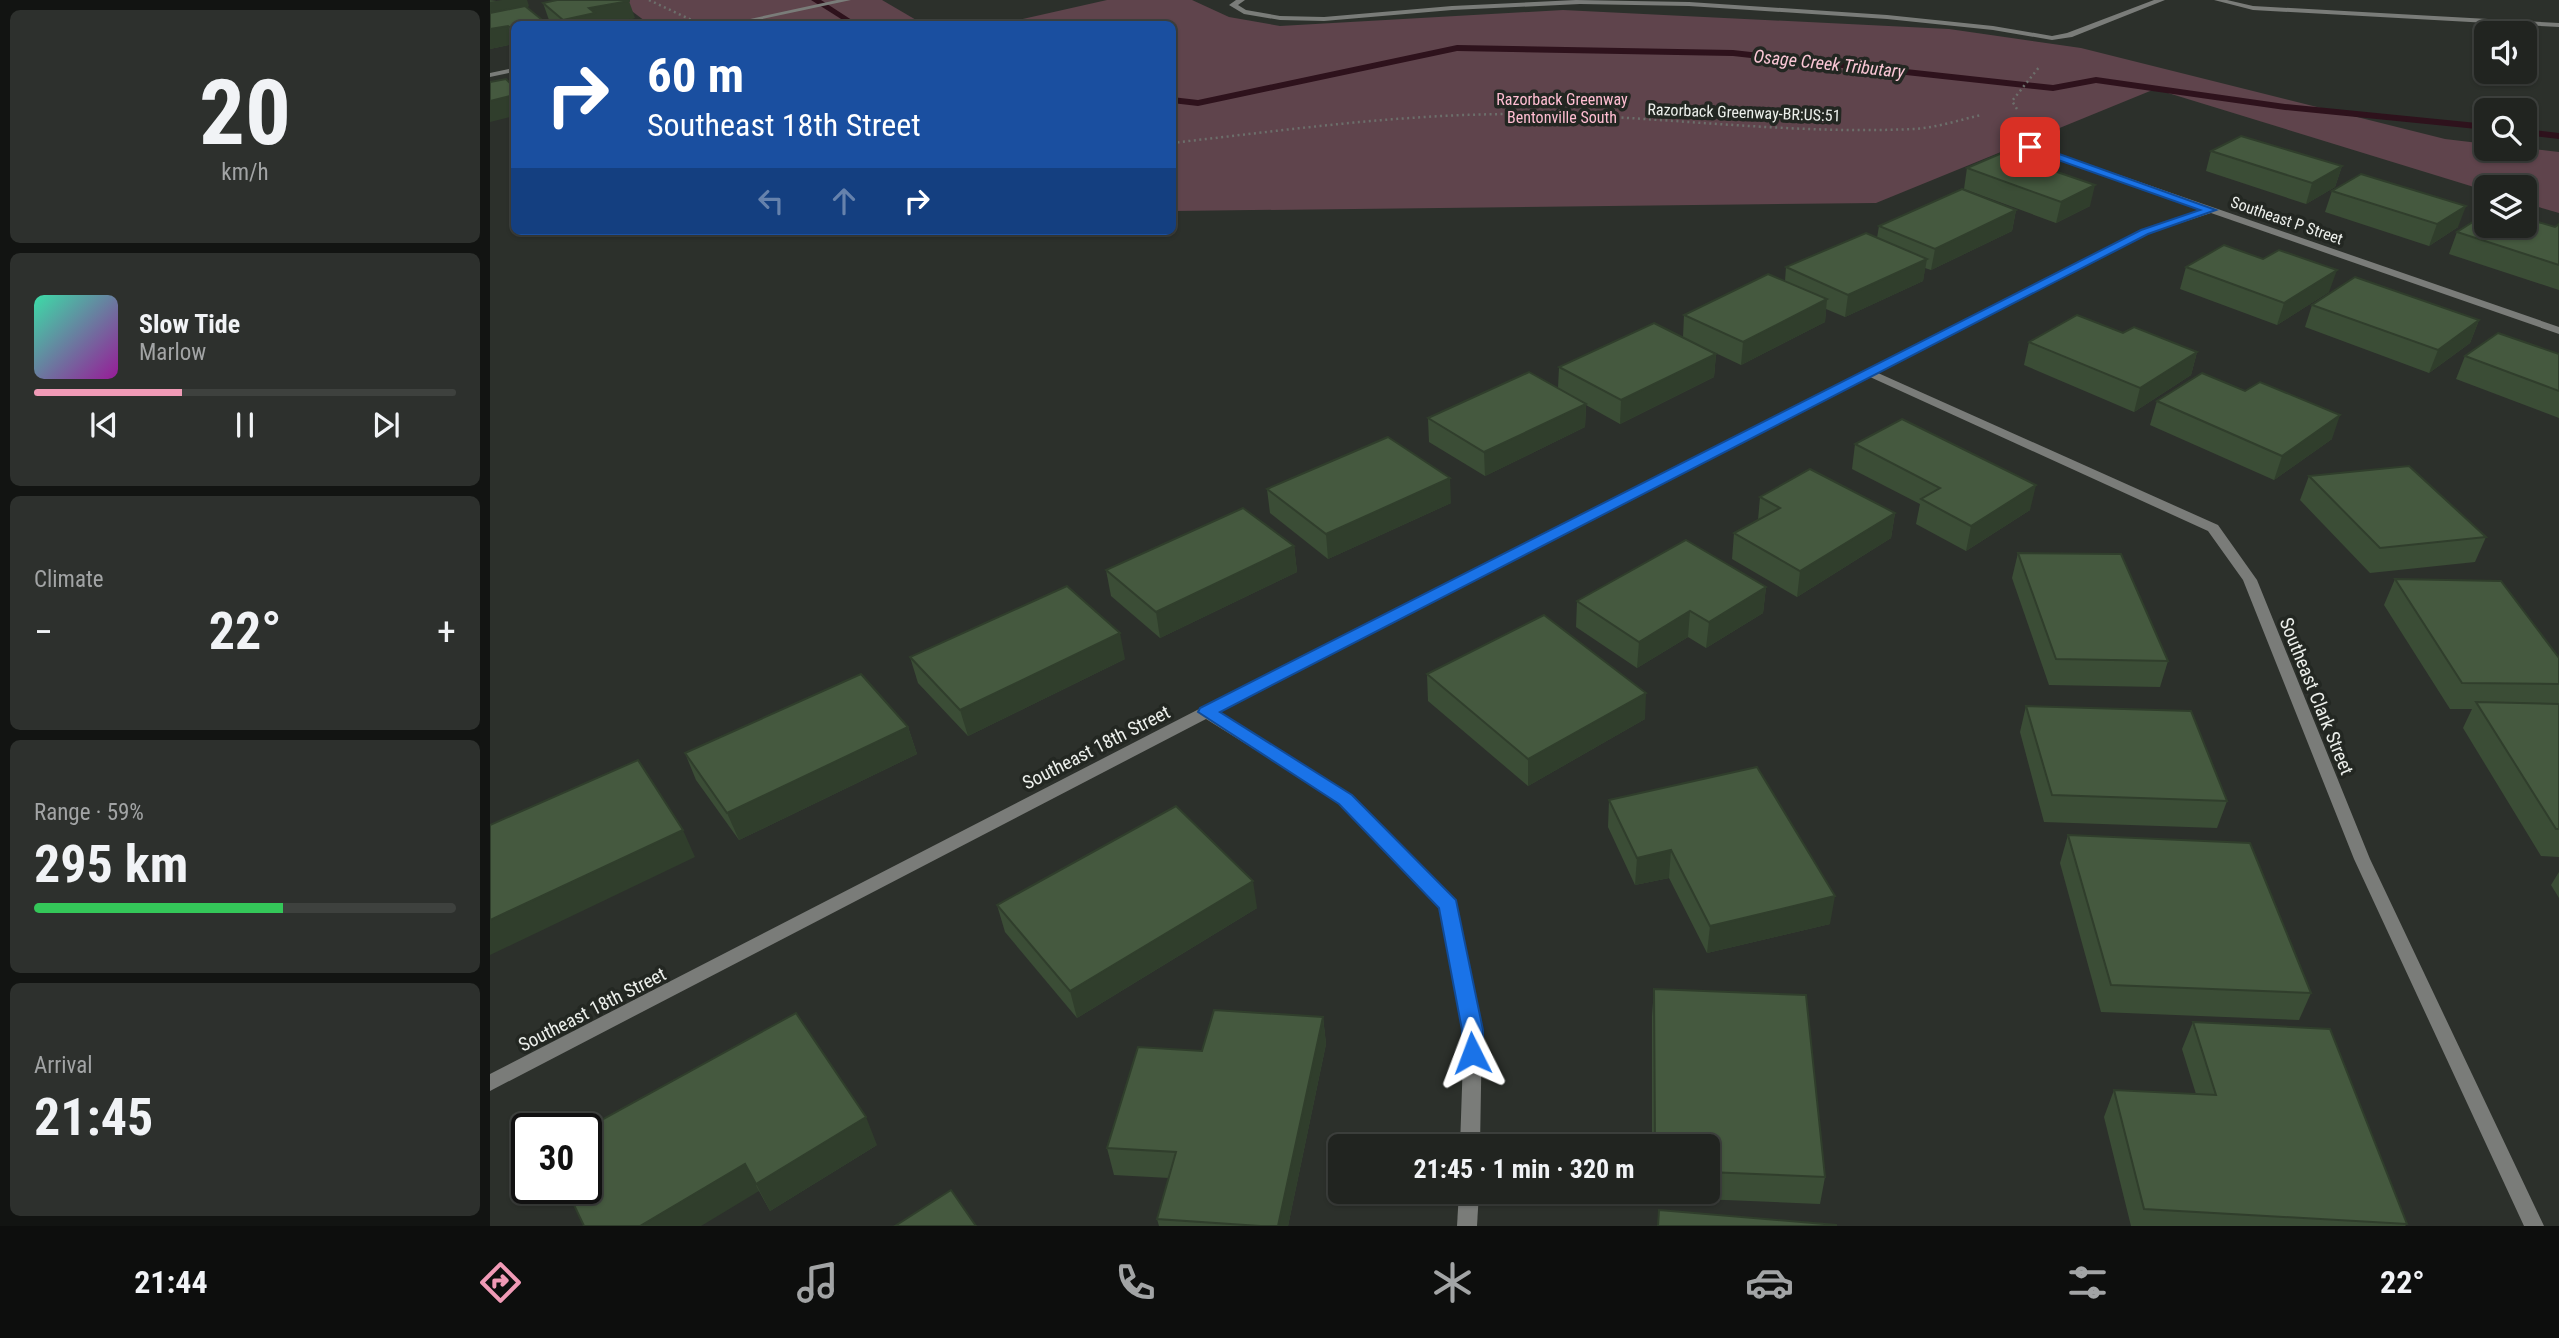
<!DOCTYPE html>
<html lang="en">
<head>
<meta charset="utf-8">
<style>
	:root { --surface:#212420; --page:#2d302d; --text:#f1f3f6; --muted:#a2a4a5; --line:#3e413e; --accent:#f09ab6 }
	body { margin:0; font-family:"Roboto Condensed",sans-serif; background:var(--page); color:var(--text); height:100vh; display:flex; flex-direction:column; font-size:26px; white-space:nowrap }
	* { box-sizing:border-box; margin:0 }
	p { font-size:23px; color:var(--muted) }
	.icon { flex:none; width:38px; height:38px; fill:none; stroke:currentColor; stroke-width:2; stroke-linecap:round; stroke-linejoin:round }
	.map { position:relative; flex:1; overflow:hidden }
	.panel { display:flex; flex-direction:column; gap:10px; padding:10px; background:#121412; width:490px }
	.panel>* { flex:none }
	.hud { position:absolute; left:21px; top:21px; width:665px; height:214px; border-radius:10px; box-shadow:0 2px 5px #0004,0 0 0 2px var(--line); background:#1a4fa0; color:#fff; overflow:hidden }
	.controls { position:absolute; left:1984px; top:21px; display:grid; gap:14px }
	.controls a { display:grid; place-items:center; width:63px; height:63px; border-radius:10px; background:var(--surface); box-shadow:0 2px 5px #0004,0 0 0 2px var(--line); font-size:35px }
	.speed { position:absolute; left:21px; top:1113px; display:flex; gap:14px; font-size:35px; font-weight:700; text-align:center }
	.speed>* { display:grid; place-content:center; width:91px; height:91px; border-radius:50%; background:var(--surface); box-shadow:0 2px 5px #0004,0 0 0 2px var(--line); line-height:1 }
	.speed .limit { border:4px solid #111; border-radius:10px; background:#fff; color:#111 }
	.pin { position:absolute; display:grid; place-items:center; width:60px; height:60px; color:#fff; margin:-30px; border-radius:14px; box-shadow:0 4px 10px #0006 }
	.me { position:absolute; width:77px; margin:-38px; rotate:357deg; stroke-linejoin:round; filter:drop-shadow(0 0 5px #0008) }
	.turn { display:flex; align-items:center; gap:24px; height:147px; padding:0 21px; font-size:32px }
	.turn .icon { width:91px; height:91px; stroke-width:2.5 }
	.turn b { display:block; font-size:49px; line-height:60px }
	.lanes { display:flex; align-items:center; height:66px; padding:0 21px; background:#0003; justify-content:center; gap:35px; direction:ltr }
	.lanes .off { opacity:.35 }
	.big { font-size:52px; font-weight:700; line-height:1.1 }
	.panel .tile { flex:1; display:flex; flex-direction:column; justify-content:center; gap:10px; min-width:0; padding:0 24px; border-radius:10px; background:var(--page) }
	.panel .dial { align-items:center; gap:0 }
	.dial b { font-size:91px; line-height:1 }
	.song { display:flex; align-items:center; gap:21px }
	.cover { width:84px; height:84px; border-radius:10px; background:linear-gradient(135deg,hsl(160 70% 55%),hsl(300 70% 35%)) }
	.played { height:7px; border-radius:4px; background:linear-gradient(90deg,var(--accent) 35%,var(--line) 35%) }
	.keys { display:flex; justify-content:space-around; direction:ltr }
	.heat { display:flex; justify-content:space-between; align-items:center; font-size:38px; direction:ltr }
	.charge { height:10px; border-radius:5px; background:linear-gradient(90deg,#34c759 59%,var(--line) 0) }
	.trip { position:absolute; left:838px; top:1134px; width:392px; height:70px; border-radius:10px; background:var(--surface); box-shadow:0 2px 5px #0004,0 0 0 2px var(--line); font-weight:700; line-height:70px; text-align:center }
	.tabs { display:flex; height:112px; justify-content:space-around; align-items:center; background:#0d0e0d; color:var(--muted) }
	.tabs .icon { width:49px; height:49px }
	.tabs .on { color:var(--accent) }
	.tabs b { font-size:32px; color:var(--text) }
	main { display:flex; flex:1; min-height:0 }
	.map>svg:first-child { display:block }
	.green { fill:#5f444c }
	.lines { fill:none; stroke-linecap:round; stroke-linejoin:round }
	.stream { fill:#2e121c; fill-rule:evenodd }
	.path { stroke:#6c6f6b; stroke-width:2.5; stroke-dasharray:2 3.5; stroke-linecap:butt }
	.service { fill:#7a7c79; fill-rule:evenodd }
	.minor { fill:#7a7c79; fill-rule:evenodd }
	.wall { fill:#3b4d36 }
	.shaded-wall { fill:#303e2c }
	.building { fill:#45593f; stroke:#303e2c; stroke-width:2 }
	.route { fill:#1a73e8; stroke:#114b97; stroke-width:2 }
	.labels { text-anchor:middle; stroke-width:7; stroke-linejoin:round; paint-order:stroke }
	.far-park-label { font-size:16px; fill:#ffbed2; stroke:#232722 }
	.far-street-label { font-size:16px; fill:#ecefeb; stroke:#232722 }
	.far-water-label { font-size:18px; font-style:italic; fill:#fbc7d6; stroke:#232722 }
	.street-label { font-size:19px; fill:#ecefeb; stroke:#232722 }
</style>
</head>
<body>
<main>
<section class="panel">
<div class="tile dial"><b>20</b><p>km/h</p></div>
<div class="tile">
<div class="song"><i class="cover"></i><div><b>Slow Tide</b><p>Marlow</p></div></div>
<div class="played"></div>
<div class="keys"><svg class="icon" aria-label="previous" viewBox="0 0 24 24"><path d="M18 5L8 12l10 7zM5 5v14"/></svg><svg class="icon" aria-label="pause" viewBox="0 0 24 24"><path d="M8 5v14M16 5v14"/></svg><svg class="icon" aria-label="next" viewBox="0 0 24 24"><path d="M6 5l10 7-10 7zM19 5v14"/></svg></div>
</div>
<div class="tile"><p>Climate</p>
<div class="heat"><a>−</a><b class="big">22°</b><a>+</a></div>
</div>
<div class="tile"><p>Range · 59%</p><b class="big">295 km</b><div class="charge"></div></div>
<div class="tile"><p>Arrival</p><b class="big">21:45</b></div>
</section>
<div class="map">
<svg width="2069" height="1226" viewBox="0 0 2069 1226">
	<rect width="100%" height="100%" fill="#2c302b"/>
	<g class="green">
		<path d="M127,0H392L433,24H159Z"/>
		<path d="M617,0H702L739,17L790,26L1073,10L1459,29L1591,48L1955,139L1997,144V149L2035,148L2069,152V213L2035,203V187H1997V191L1665,89L1386,203L683,211L682,24H510Z"/>
	</g>
	<g class="lines">
		<g class="stream">
			<path d="M321,0H331L368,24H359Z"/>
			<path d="M967,45L1243,50L1563,85L1606,77L1795,104L1997,124V130L1795,110L1606,83L1563,91L1243,56L967,51L708,106L682,103V97L708,100Z"/>
			<path d="M2035,129L2069,133V139L2035,135Z"/>
		</g>
		<g class="path">
			<path d="M159,0L210,24"/>
			<path d="M1527,109L1522,101L1550,66"/>
			<path d="M682,143C796,130 910,114 1026,114C1158,114 1291,135 1423,129C1446,128 1469,120 1491,115"/>
		</g>
		<g class="service">
			<path d="M746,0H755L748,5L756,10L790,16L834,17L962,6L1086,0L1199,2L1397,15L1503,26L1562,36L1577,33L1664,0H1675L1582,37L1562,40L1503,30L1397,19L1199,6L1090,4L962,10L834,21L790,20L754,14L739,5Z"/>
			<path d="M1724,0H1737L1763,6L2069,23V27L1763,10Z"/>
		</g>
		<g class="minor">
			<path d="M347,0H361L249,24H237Z"/>
			<path d="M24,68V72L0,77V73Z"/>
			<path d="M1511,136H1517L2069,327V334L1721,213L1657,234L1388,373L1728,525L1767,580L1880,859L2054,1226H2034L1864,859L1753,580L1718,531L1380,377L728,712L862,795L965,900L992,1030L990,1146H970L974,1030L951,907L850,803L716,719L0,1091V1074L711,708L1651,230L1712,210L1511,140Z"/>
			<path d="M969,1192H989L987,1226H967Z"/>
		</g>
	</g>
	<g class="wall">
		<path d="M0,0L39,6L36,7L24,24V44L0,49Z"/>
		<path d="M53,3L145,18L113,24H64L59,20Z"/>
		<path d="M1721,151L1852,166L1845,187L1816,204L1716,171Z"/>
		<path d="M1477,168L1600,206L1566,223L1474,189Z"/>
		<path d="M1842,191L1968,227L1939,246L1835,212Z"/>
		<path d="M1526,210L1522,231L1441,270L1435,268L1433,281L1355,317L1336,309L1335,322L1251,365L1215,348L1226,354L1224,377L1130,424L1096,405L1095,427L995,476L939,442L938,418L1068,388L1069,367L1193,337L1194,315L1295,281L1296,267L1387,238L1389,226Z"/>
		<path d="M2069,224V290L1959,254L1967,232L1997,226L2065,227Z"/>
		<path d="M1696,267L1839,292L1787,325L1690,289Z"/>
		<path d="M1822,305L1989,320L1980,343L1939,373L1815,327Z"/>
		<path d="M1633,333L1707,352L1701,375L1644,412L1534,365L1539,342Z"/>
		<path d="M2069,354V418L1966,379L1975,356Z"/>
		<path d="M1755,391L1842,439L1784,480L1660,425L1667,401Z"/>
		<path d="M1365,444L1540,510L1476,551L1426,524L1430,504L1362,469Z"/>
		<path d="M1819,476L1996,537L1985,562L1880,573L1810,500Z"/>
		<path d="M777,489L961,503L838,559L780,513Z"/>
		<path d="M1270,497L1405,513L1401,538L1307,597L1242,559L1244,533L1268,520Z"/>
		<path d="M804,546L807,572L670,638L621,596L616,570Z"/>
		<path d="M1528,553L1678,661L1670,687L1559,685L1522,578Z"/>
		<path d="M1905,579L2069,658V857L2051,856L1973,728L1982,709H1960L1894,605Z"/>
		<path d="M1276,587L1273,613L1216,648L1198,637L1147,668L1086,627L1087,601Z"/>
		<path d="M420,657L635,659L478,736L428,683Z"/>
		<path d="M937,674L1155,719L1038,786L938,701Z"/>
		<path d="M1536,706L1737,801L1727,828L1554,822L1530,732Z"/>
		<path d="M418,727L427,754L249,840L206,780L195,753Z"/>
		<path d="M1119,800L1340,924L1217,953L1179,878L1145,885L1118,827Z"/>
		<path d="M1578,835L1821,993L1809,1020L1611,1012L1570,863Z"/>
		<path d="M2069,872V898L2061,885Z"/>
		<path d="M507,905L767,908L587,1018L515,932Z"/>
		<path d="M1164,989L1335,1177L1330,1204L1163,1197V1192H1218V1146H1162V1016Z"/>
		<path d="M833,1017L836,1044L798,1226H669L667,1219L679,1178L624,1175L617,1148L712,1051Z"/>
		<path d="M1703,1022L1917,1224L1915,1226H1641L1614,1117L1624,1090L1706,1094L1692,1049Z"/>
		<path d="M387,1145L280,1211L269,1191L76,1188Z"/>
	</g>
	<g class="shaded-wall">
		<path d="M12,0H37L39,6L29,8L0,21V2Z"/>
		<path d="M139,1L145,18L113,24H74L73,20L99,8Z"/>
		<path d="M18,26L24,44L0,49V29Z"/>
		<path d="M24,95V116L0,122V101Z"/>
		<path d="M1852,166L1845,187L1816,204L1822,183Z"/>
		<path d="M1605,185L1600,206L1566,223L1571,202Z"/>
		<path d="M1976,206L1968,227L1939,246L1947,224Z"/>
		<path d="M1526,210L1522,231L1441,270L1445,249Z"/>
		<path d="M1437,259L1433,281L1355,317L1358,295Z"/>
		<path d="M1847,270L1839,292L1787,325L1794,303Z"/>
		<path d="M1337,299L1335,322L1251,365L1253,342Z"/>
		<path d="M1989,320L1980,343L1939,373L1948,350Z"/>
		<path d="M1707,352L1701,375L1644,412L1650,388Z"/>
		<path d="M1226,354L1224,377L1130,424L1131,400Z"/>
		<path d="M1096,404L1095,427L995,476L994,452Z"/>
		<path d="M1850,415L1842,439L1784,480L1792,456Z"/>
		<path d="M960,478L961,503L838,559L836,534Z"/>
		<path d="M1546,485L1540,510L1476,551L1481,526Z"/>
		<path d="M1405,513L1401,538L1307,597L1310,571Z"/>
		<path d="M804,546L807,572L670,638L666,612Z"/>
		<path d="M1276,587L1273,613L1216,648L1219,622Z"/>
		<path d="M1200,611L1198,637L1147,668L1149,642Z"/>
		<path d="M630,633L635,659L478,736L470,710Z"/>
		<path d="M1156,693L1155,719L1038,786V759Z"/>
		<path d="M418,727L427,754L249,840L237,813Z"/>
		<path d="M193,830L205,857L0,955V920Z"/>
		<path d="M1181,850L1179,878L1145,885L1147,858Z"/>
		<path d="M763,881L767,908L587,1018L580,991Z"/>
		<path d="M1345,896L1340,924L1217,953L1220,926Z"/>
		<path d="M833,1017L836,1044L798,1226H788Z"/>
		<path d="M376,1117L387,1145L280,1211L266,1184Z"/>
		<path d="M255,1164L269,1191L211,1226H150Z"/>
	</g>
	<g class="building">
		<path d="M67,0H139V1L99,8L105,13L73,20L53,3Z"/>
		<path d="M35,6L56,23L49,24H24V29L23,30L18,26L0,29V13Z"/>
		<path d="M16,79L24,87V95L0,101V82Z"/>
		<path d="M1751,136L1852,166L1822,183L1721,151Z"/>
		<path d="M1512,153L1605,185L1571,202L1477,168Z"/>
		<path d="M1871,174L1976,206L1947,224L1842,191Z"/>
		<path d="M1472,189L1526,210L1445,249L1389,226Z"/>
		<path d="M1997,213V226H2035V218L2065,227L2069,224V265L1967,232Z"/>
		<path d="M1376,233L1437,259L1358,295L1296,267Z"/>
		<path d="M1734,245L1773,259L1789,250L1847,270L1794,303L1696,267Z"/>
		<path d="M1278,274L1337,299L1253,342L1194,315Z"/>
		<path d="M1865,277L1989,320L1948,350L1822,305Z"/>
		<path d="M1587,315L1633,333L1644,327L1707,352L1650,388L1539,342Z"/>
		<path d="M1164,323L1226,354L1131,400L1069,367Z"/>
		<path d="M2008,333L2069,354V391L1975,356Z"/>
		<path d="M1039,372L1096,404L994,452L938,418Z"/>
		<path d="M1712,373L1755,391L1770,382L1850,415L1792,456L1667,401Z"/>
		<path d="M1412,419L1546,485L1481,526L1431,499L1450,488L1365,444Z"/>
		<path d="M898,437L960,478L836,534L777,489Z"/>
		<path d="M1919,466L1996,537L1890,548L1819,476Z"/>
		<path d="M1320,469L1405,513L1310,571L1244,533L1290,508L1270,497Z"/>
		<path d="M753,508L804,546L666,612L616,570Z"/>
		<path d="M1196,540L1276,587L1219,622L1200,611L1149,642L1087,601Z"/>
		<path d="M1528,553L1631,554L1678,661L1566,659Z"/>
		<path d="M1905,579L2011,581L2069,658V684L1972,683Z"/>
		<path d="M577,586L630,633L470,710L420,657Z"/>
		<path d="M1054,615L1156,693L1038,759L937,674Z"/>
		<path d="M371,674L418,727L237,813L195,753Z"/>
		<path d="M1986,702L2069,704V829H2066Z"/>
		<path d="M1536,706L1701,711L1737,801L1562,795Z"/>
		<path d="M148,760L193,830L0,920V825Z"/>
		<path d="M1267,767L1345,896L1220,926L1181,850L1147,858L1119,800Z"/>
		<path d="M686,806L763,881L580,991L507,905Z"/>
		<path d="M1578,835L1760,843L1821,993L1621,985Z"/>
		<path d="M1164,989L1316,995L1335,1177L1218,1172V1146H1165Z"/>
		<path d="M724,1010L833,1017L788,1226H770L667,1219L686,1152L617,1148L648,1047L712,1051Z"/>
		<path d="M306,1013L376,1117L266,1184L255,1164L150,1226H94L76,1188H96L95,1129Z"/>
		<path d="M1703,1022L1840,1029L1917,1224L1654,1209L1624,1090L1726,1095Z"/>
		<path d="M461,1190L486,1226H405Z"/>
		<path d="M1169,1210L1346,1225V1226H1168Z"/>
	</g>
	<path class="route" d="M1537,145H1544L1726,210L1658,234L730,712L862,795L966,900L993,1030V1053L990,1059L982,1062L975,1059L972,1053V1030L949,908L849,804L708,712L710,708L1651,230L1710,210L1537,149Z"/>
	<g class="labels">
		<g class="far-park-label">
			<text x="1072" y="105">Razorback Greenway<tspan x="1072" dy="18">Bentonville South</tspan></text>
		</g>
		<g class="far-street-label">
			<text transform="translate(1254 112) rotate(2)" y="6">Razorback Greenway-BR:US:51</text>
			<text transform="translate(1797 220) rotate(19)" y="6">Southeast P Street</text>
		</g>
		<g class="far-water-label">
			<text transform="translate(1339 64) rotate(6)" y="6">Osage Creek Tributary</text>
		</g>
		<g class="street-label">
			<text transform="translate(1827 696) rotate(68)" y="7">Southeast Clark Street</text>
			<text transform="translate(606 747) rotate(-27)" y="7">Southeast 18th Street</text>
			<text transform="translate(102 1009) rotate(-27)" y="7">Southeast 18th Street</text>
		</g>
	</g>
</svg>
<div class="controls">
<a><svg class="icon" aria-label="sound" viewBox="0 0 24 24"><path d="M4 9h4l5-4v14l-5-4H4zM17 9q2 3 0 6"/></svg></a>
<a><svg class="icon" aria-label="search" viewBox="0 0 24 24"><circle cx="10" cy="10" r="6"/><path d="M15 15l6 6"/></svg></a>
<a><svg class="icon" aria-label="layers" viewBox="0 0 24 24"><path d="M12 4l9 5-9 5-9-5zM3 14l9 5 9-5"/></svg></a>
</div>
<div class="speed"><div class="limit">30</div></div>
<div class="pin" style="left:1540px;top:147px;background:#d93025"><svg class="icon" aria-label="arrive" viewBox="0 0 24 24"><path d="M6 21V4h12l-3 4 3 4H6"/></svg></div>
<svg class="me" style="left:982px;top:1053px" viewBox="-20 -20 40 40"><path d="M0-17L14 15 0 8-14 15z" fill="#1a73e8" stroke="#fff" stroke-width="4"/></svg>
<div class="trip">21:45 · 1 min · 320 m</div>
<div class="hud">
<div class="turn"><svg class="icon" aria-label="right" viewBox="0 0 24 24"><path d="M7 20v-9h11M14 6l5 5-5 5"/></svg><div><b>60 m</b>Southeast 18th Street</div></div>
<div class="lanes"><svg class="icon off" aria-label="left" viewBox="0 0 24 24"><path d="M17 20v-9H6M10 6l-5 5 5 5"/></svg><svg class="icon off" aria-label="ahead" viewBox="0 0 24 24"><path d="M12 20V5M6 11l6-6 6 6"/></svg><svg class="icon" aria-label="right" viewBox="0 0 24 24"><path d="M7 20v-9h11M14 6l5 5-5 5"/></svg></div>
</div>
</div>
</main>
<nav class="tabs">
<b>21:44</b>
<svg class="icon on" aria-label="directions" viewBox="0 0 24 24"><path d="M12 3l9 9-9 9-9-9zM9 14v-3h6M13 9l2 2-2 2"/></svg>
<svg class="icon" aria-label="music" viewBox="0 0 24 24"><path d="M9 18V5l10-2v13"/><circle cx="6" cy="18" r="3"/><circle cx="16" cy="16" r="3"/></svg>
<svg class="icon" aria-label="phone" viewBox="0 0 24 24"><path d="M5 4h4l2 5-3 2q2 4 5 5l2-3 5 2v4C11 20 4 13 5 4z"/></svg>
<svg class="icon" aria-label="climate" viewBox="0 0 24 24"><path d="M12 3v18M4 7l16 10M4 17L20 7"/></svg>
<svg class="icon" aria-label="car" viewBox="0 0 24 24"><path d="M5 17H2v-5l4-1 3-4h7l3 4 3 1v5h-3M9 17h6M6 11h13"/><circle cx="7" cy="17" r="2"/><circle cx="17" cy="17" r="2"/></svg>
<svg class="icon" aria-label="filters" viewBox="0 0 24 24"><path d="M4 7h16M4 17h16"/><circle cx="9" cy="7" r="2"/><circle cx="15" cy="17" r="2"/></svg>
<b>22°</b>
</nav>
</body>
</html>
